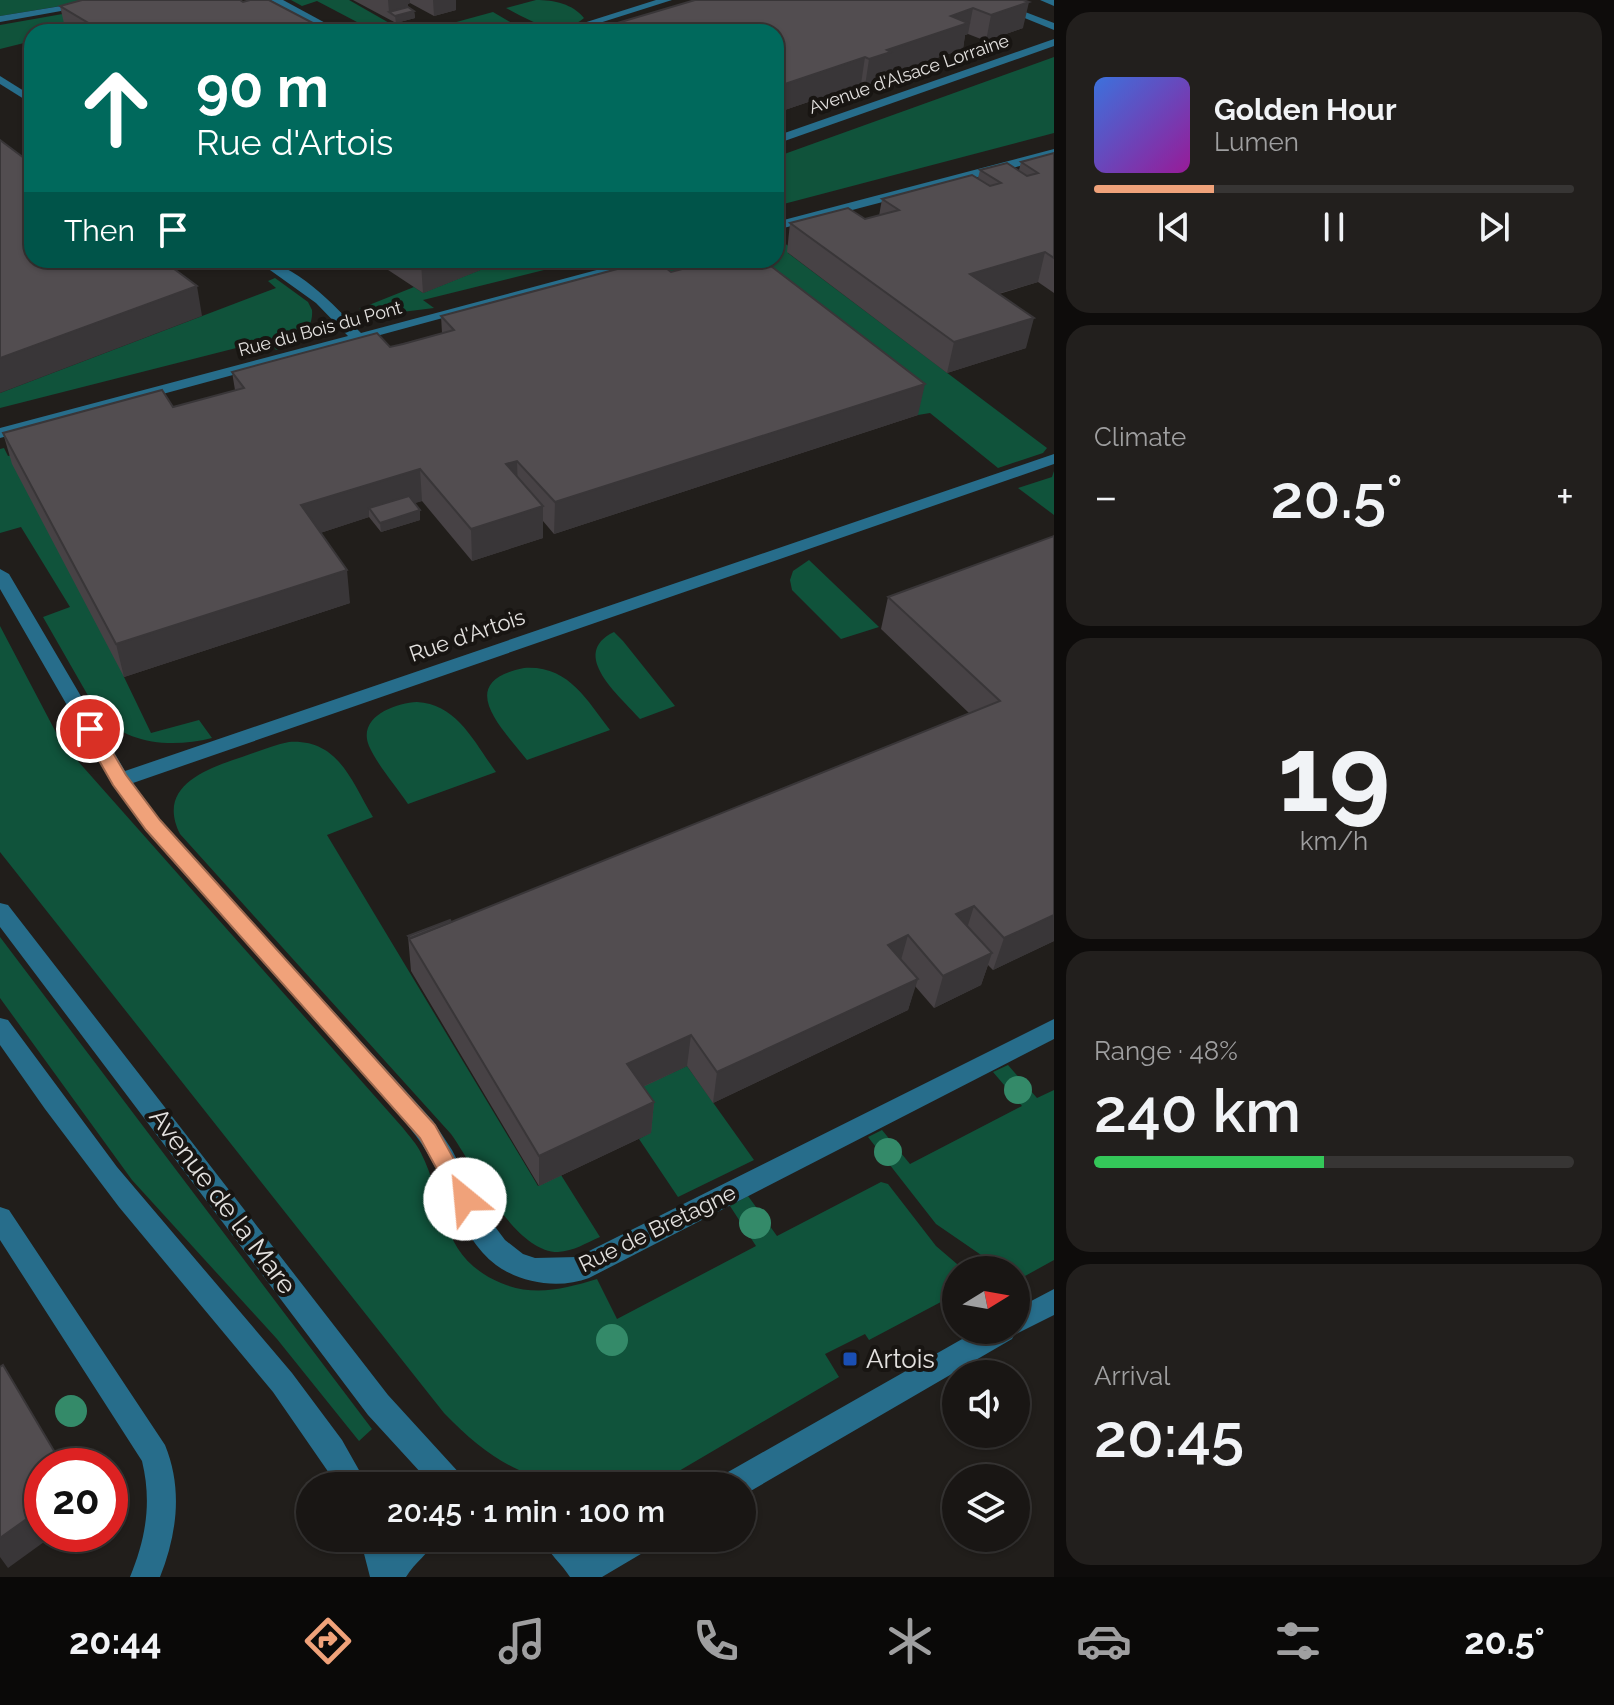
<!DOCTYPE html>
<html lang="en">
<head>
<meta charset="utf-8">
<style>
	:root { --surface:#191614; --page:#221f1d; --text:#f1f3f6; --muted:#9f9fa0; --line:#373534; --accent:#f0a27a }
	body { margin:0; font-family:Raleway,sans-serif; background:var(--page); color:var(--text); height:100vh; display:flex; flex-direction:column; font-size:30px; white-space:nowrap }
	* { box-sizing:border-box; margin:0 }
	p { font-size:26px; color:var(--muted) }
	.icon { flex:none; width:44px; height:44px; fill:none; stroke:currentColor; stroke-width:2; stroke-linecap:round; stroke-linejoin:round }
	.map { position:relative; flex:1; overflow:hidden }
	.drawer { display:flex; flex-direction:column; gap:12px; padding:12px; background:#0e0c0b; width:560px }
	.drawer>* { flex:none }
	.top-card { position:absolute; left:24px; top:24px; width:760px; height:244px; border-radius:24px; box-shadow:0 2px 6px #0004,0 0 0 2px var(--line); background:#00695c; color:#fff; overflow:hidden }
	.needle { width:52px; rotate:79deg }
	.fabs { position:absolute; left:942px; top:1256px; display:grid; gap:16px }
	.fabs a { display:grid; place-items:center; width:88px; height:88px; border-radius:50%; background:var(--surface); box-shadow:0 2px 6px #0004,0 0 0 2px var(--line); font-size:40px }
	.speed { position:absolute; left:24px; top:1448px; display:flex; gap:16px; font-size:40px; font-weight:700; text-align:center }
	.speed>* { display:grid; place-content:center; width:104px; height:104px; border-radius:50%; background:var(--surface); box-shadow:0 2px 6px #0004,0 0 0 2px var(--line); line-height:1 }
	.speed .limit { border:12px solid #d22; background:#fff; color:#111 }
	.pin { position:absolute; display:grid; place-items:center; width:68px; height:68px; color:#fff; margin:-34px; border:4px solid #fff; border-radius:50%; box-shadow:0 2px 8px #0007 }
	.me { position:absolute; width:88px; margin:-44px; rotate:332deg; stroke-linejoin:round; filter:drop-shadow(0 0 6px #0008) }
	.turn { display:flex; align-items:center; gap:28px; height:168px; padding:0 40px; font-size:36px }
	.turn .icon { width:104px; height:104px; stroke-width:2.5 }
	.turn b { display:block; font-size:56px; line-height:68px }
	.then { display:flex; align-items:center; height:76px; padding:0 40px; background:#0003; gap:16px; font-size:30px }
	.big { font-size:60px; font-weight:600; line-height:1.1 }
	.drawer .tile { flex:1; display:flex; flex-direction:column; justify-content:center; gap:12px; min-width:0; padding:0 28px; border-radius:24px; background:var(--page) }
	.drawer .dial { align-items:center; gap:0 }
	.dial b { font-size:104px; line-height:1 }
	.song { display:flex; align-items:center; gap:24px }
	.cover { width:96px; height:96px; border-radius:12px; background:linear-gradient(135deg,hsl(220 70% 55%),hsl(300 70% 35%)) }
	.played { height:8px; border-radius:4px; background:linear-gradient(90deg,var(--accent) 25%,var(--line) 25%) }
	.keys { display:flex; justify-content:space-around; direction:ltr }
	.heat { display:flex; justify-content:space-between; align-items:center; font-size:44px; direction:ltr }
	.charge { height:12px; border-radius:6px; background:linear-gradient(90deg,#34c759 48%,var(--line) 0) }
	.trip { position:absolute; left:296px; top:1472px; width:460px; height:80px; border-radius:40px; background:var(--surface); box-shadow:0 2px 6px #0004,0 0 0 2px var(--line); font-weight:600; line-height:80px; text-align:center }
	.tabs { display:flex; height:128px; justify-content:space-around; align-items:center; background:#0a0908; color:var(--muted) }
	.tabs .icon { width:56px; height:56px }
	.tabs .on { color:var(--accent) }
	.tabs b { font-size:36px; color:var(--text) }
	main { display:flex; flex:1; min-height:0 }
	.map>svg:first-child { display:block }
	.green { fill:#10533b }
	.lines { fill:none; stroke-linecap:round; stroke-linejoin:round }
	.minor { fill:#276d8b; fill-rule:evenodd }
	.tree { fill:#348a69 }
	.wall { fill:#474245 }
	.shaded-wall { fill:#393638 }
	.building { fill:#524d50; stroke:#393638; stroke-width:2 }
	.route { fill:#f0a27a; stroke:#9c694f; stroke-width:2 }
	.transit-dot { fill:#1a4fb4; stroke:#181512; stroke-width:3 }
	.labels { text-anchor:middle; stroke-width:8; stroke-linejoin:round; paint-order:stroke }
	.far-street-label { font-size:18px; fill:#e3e1df; stroke:#181512 }
	.street-label { font-size:22px; fill:#e3e1df; stroke:#181512 }
	.near-street-label { font-size:26px; fill:#e3e1df; stroke:#181512 }
	.near-poi-label { font-size:26px; fill:#e3e1df; stroke:#181512; text-anchor:start }
</style>
</head>
<body>
<main>
<div class="map">
<svg width="1054" height="1577" viewBox="0 0 1054 1577">
	<rect width="100%" height="100%" fill="#211e1b"/>
	<g class="green">
		<path d="M0,0H97L0,16Z"/>
		<path d="M142,0H181L64,32H32V41L0,49V25Z"/>
		<path d="M291,0H349L405,32H376L317,1L302,6Z"/>
		<path d="M536,0C554,0 573,4 584,18C559,39 530,21 506,8Z"/>
		<path d="M493,12L527,32H463L449,24Z"/>
		<path d="M1054,57V133L776,206V157Z"/>
		<path d="M776,237L794,250L788,253L1047,448L1043,453L998,468L930,413L918,415L627,276L686,260H776Z"/>
		<path d="M505,260H584L423,300L434,308L394,313L359,309L414,287L423,293Z"/>
		<path d="M275,278L308,302L312,310C314,331 295,344 276,350L268,340L0,408V393L276,288L268,281Z"/>
		<path d="M57,444L124,677L151,733L199,720L212,738C172,748 127,745 98,713L43,617L70,607L21,527L0,533V449L4,448L8,456Z"/>
		<path d="M1054,471V515L1018,488L1052,477Z"/>
		<path d="M809,560L879,627L841,639L792,590L790,580L793,571Z"/>
		<path d="M0,626L61,742L403,1128C409,1136 417,1144 421,1153C447,1205 439,1257 501,1283C534,1297 564,1289 597,1279L617,1319L756,1246L730,1206L748,1196L777,1236L881,1182L888,1184L936,1246L964,1270H956V1294L869,1340L865,1334L825,1354L839,1377L667,1478C646,1486 628,1486 606,1486C534,1486 494,1465 444,1413L0,852Z"/>
		<path d="M614,632L623,641L675,706L640,719C620,696 568,654 614,632Z"/>
		<path d="M524,668C568,665 586,699 610,730L527,760C502,728 453,682 524,668Z"/>
		<path d="M417,702C457,704 474,742 496,772L408,804C396,786 378,766 369,746C357,717 395,703 417,702Z"/>
		<path d="M289,742C339,739 351,781 373,817L327,835L538,1186L561,1175L600,1237C586,1243 574,1251 558,1252C513,1252 475,1167 451,1134L180,834C156,786 206,769 242,757C257,752 273,745 289,742Z"/>
		<path d="M0,937L372,1429L359,1441L277,1339L132,1180L0,998Z"/>
		<path d="M1008,1065L1037,1098L1054,1090V1260L1016,1281V1270H1003L936,1224L868,1137L882,1130L910,1164L1022,1106L993,1072Z"/>
		<path d="M687,1066L754,1160L678,1197L639,1139L650,1133L625,1095Z"/>
	</g>
	<g class="lines">
		<g class="minor">
			<path d="M98,0H122L0,22V16Z"/>
			<path d="M270,0H283L342,32H329Z"/>
			<path d="M656,0H672L571,32H555Z"/>
			<path d="M980,0H994L1054,23V30Z"/>
			<path d="M1040,0H1054V6Z"/>
			<path d="M1054,39V46L776,144V136Z"/>
			<path d="M0,76L32,96V104L0,84Z"/>
			<path d="M1054,149V157L776,230V222Z"/>
			<path d="M256,260C293,260 336,307 361,333L634,260H657L0,438V428L348,336L316,303Z"/>
			<path d="M1054,454V464L133,783L160,820L433,1121L452,1150L484,1212L505,1240L523,1254L535,1258L577,1257L1054,1019V1039L589,1278C560,1289 522,1284 496,1265C456,1234 447,1176 416,1136C335,1030 235,931 146,830L113,785L0,589V569L9,574L125,771Z"/>
			<path d="M0,903L8,905L388,1395L462,1476L466,1486H433L368,1415L0,927Z"/>
			<path d="M0,1018L8,1020L117,1167L292,1373L342,1440L368,1486H338L273,1392L119,1207L45,1109L0,1045Z"/>
			<path d="M0,1207L9,1210L165,1445C183,1489 177,1534 160,1577H130C146,1538 152,1502 142,1461L0,1240Z"/>
			<path d="M1054,1289V1315L1014,1335L1012,1339L742,1496V1486H717L721,1476L978,1330H1016V1309Z"/>
			<path d="M360,1538H390L392,1545L399,1538H436C429,1554 415,1562 406,1577H370Z"/>
			<path d="M542,1538H579L588,1552L612,1538H656L651,1548L602,1577H570C561,1563 548,1553 542,1538Z"/>
		</g>
	</g>
	<g class="tree">
		<circle cx="1018" cy="1090" r="14"/>
		<circle cx="888" cy="1152" r="14"/>
		<circle cx="755" cy="1223" r="16"/>
		<circle cx="612" cy="1340" r="16"/>
		<circle cx="71" cy="1411" r="16"/>
	</g>
	<g class="wall">
		<path d="M353,0H456V10L434,16L410,3L408,4V7L414,11L415,18L396,23Z"/>
		<path d="M1023,0V28L986,41L968,34L965,35L963,49L887,75V79L865,86L861,84L776,113V32Z"/>
		<path d="M246,1L330,32H66L60,6Z"/>
		<path d="M1054,153V293L1038,282L999,294L1026,348L947,373L787,252L790,223L865,219L879,216L882,199L978,178L980,170H1019L1021,162Z"/>
		<path d="M373,260H505L423,293Z"/>
		<path d="M671,272L918,415L554,534L543,521V538L472,561L422,501L414,503L420,520L381,532L369,517L320,533L350,603L124,677L12,464L3,433L173,407L235,390L232,372L390,347L442,333L441,316Z"/>
		<path d="M1054,536V941L993,970L988,965L981,985L934,1008L915,986L908,1010L713,1103L687,1066L643,1087L654,1102L651,1133L539,1186L411,971L408,936L451,922L969,713L881,629L888,597Z"/>
	</g>
	<g class="shaded-wall">
		<path d="M388,0H410V3L408,4V12L414,11L415,18L396,23L395,16L389,12Z"/>
		<path d="M433,0H456V10L434,16Z"/>
		<path d="M1029,2L1023,28L986,41L991,15Z"/>
		<path d="M973,8L968,34L965,35L963,49L887,75V79L865,86L869,59L951,16Z"/>
		<path d="M865,57L861,84L776,113V87Z"/>
		<path d="M1045,252L1038,282L963,304L970,274Z"/>
		<path d="M428,260H505L423,293L421,263Z"/>
		<path d="M197,286L202,316L0,393V358Z"/>
		<path d="M1034,318L1026,348L947,373L954,342Z"/>
		<path d="M925,384L918,415L554,534L555,502Z"/>
		<path d="M517,461L518,492L506,464Z"/>
		<path d="M420,469L422,501L375,516L369,508V517L305,538L301,505Z"/>
		<path d="M543,506V538L472,561L471,529Z"/>
		<path d="M420,510V520L381,532L380,523Z"/>
		<path d="M347,570L350,603L124,677L116,644Z"/>
		<path d="M974,906L964,938L956,914Z"/>
		<path d="M1054,915V941L993,970L1004,938Z"/>
		<path d="M908,935L899,967L888,945Z"/>
		<path d="M992,953L981,985L934,1008L943,976Z"/>
		<path d="M918,979L908,1010L713,1103L717,1072Z"/>
		<path d="M691,1035L687,1066L625,1095L627,1064Z"/>
		<path d="M654,1102L651,1133L539,1186V1156Z"/>
		<path d="M42,1508V1534H55L8,1568L0,1557V1538Z"/>
	</g>
	<g class="building">
		<path d="M82,0H240L243,2L250,0H269L330,32H76L95,27L60,6Z"/>
		<path d="M695,0H1023L1029,2L991,15L973,8L951,16L968,23L887,50L891,52L869,59L865,57L776,87V32H587Z"/>
		<path d="M408,7L414,11L395,16L389,12Z"/>
		<path d="M0,140L32,164V260H162L197,286L0,358Z"/>
		<path d="M1054,153V258L1045,252L970,274L1034,318L954,342L790,223L848,208L865,219L899,210L882,199L972,175L990,186L1001,183L980,170L1007,163L1027,176L1038,173L1021,162Z"/>
		<path d="M651,260H656L671,272L717,260H763L925,384L555,502L517,461L506,464L543,506L471,529L420,469L301,505L347,570L116,644L3,433L162,390L173,407L244,388L232,372L377,333L390,347L403,344L454,330L441,316Z"/>
		<path d="M409,496L420,510L380,523L369,508Z"/>
		<path d="M1054,536V915L1004,938L974,906L956,914L992,953L943,976L908,935L888,945L918,979L717,1072L691,1035L627,1064L654,1102L539,1156L409,939L1000,701L888,597Z"/>
		<path d="M450,920L451,922L410,938L408,936Z"/>
		<path d="M3,1365L63,1466H42V1508L0,1538V1367Z"/>
	</g>
	<path class="route" d="M90,723L96,724L126,775L160,820L435,1125L476,1199L473,1206L465,1209L457,1206L420,1138L146,830L113,785L81,729Z"/>
	<rect class="transit-dot" x="842" y="1351" width="16" height="16" rx="4"/>
	<g class="labels">
		<g class="far-street-label">
			<text transform="translate(909 74) rotate(-19)" y="6">Avenue d'Alsace Lorraine</text>
			<text transform="translate(320 329) rotate(-15)" y="6">Rue du Bois du Pont</text>
		</g>
		<g class="street-label">
			<text transform="translate(467 635) rotate(-19)" y="8">Rue d'Artois</text>
			<text transform="translate(657 1228) rotate(-26)" y="8">Rue de Bretagne</text>
		</g>
		<g class="near-street-label">
			<text transform="translate(223 1201) rotate(53)" y="9">Avenue de la Mare</text>
		</g>
		<g class="near-poi-label">
			<text x="866" y="1368">Artois</text>
		</g>
	</g>
</svg>
<div class="fabs">
<a><svg class="needle" viewBox="-14 -14 28 28"><path d="M0-13l5 13h-10z" fill="#e53935"/><path d="M0 13l5-13h-10z" fill="#9f9fa0"/></svg></a>
<a><svg class="icon" aria-label="sound" viewBox="0 0 24 24"><path d="M4 9h4l5-4v14l-5-4H4zM17 9q2 3 0 6"/></svg></a>
<a><svg class="icon" aria-label="layers" viewBox="0 0 24 24"><path d="M12 4l9 5-9 5-9-5zM3 14l9 5 9-5"/></svg></a>
</div>
<div class="speed"><div class="limit">20</div></div>
<div class="pin" style="left:90px;top:729px;background:#d93025"><svg class="icon" aria-label="arrive" viewBox="0 0 24 24"><path d="M6 21V4h12l-3 4 3 4H6"/></svg></div>
<svg class="me" style="left:465px;top:1199px" viewBox="-20 -20 40 40"><circle r="19" fill="#fff"/><path d="M0-13L10 11 0 6-10 11z" fill="#f0a27a"/></svg>
<div class="trip">20:45 · 1 min · 100 m</div>
<div class="top-card">
<div class="turn"><svg class="icon" aria-label="ahead" viewBox="0 0 24 24"><path d="M12 20V5M6 11l6-6 6 6"/></svg><div><b>90 m</b>Rue d'Artois</div></div>
<div class="then">Then<svg class="icon" aria-label="arrive" viewBox="0 0 24 24"><path d="M6 21V4h12l-3 4 3 4H6"/></svg></div>
</div>
</div>
<section class="drawer">
<div class="tile">
<div class="song"><i class="cover"></i><div><b>Golden Hour</b><p>Lumen</p></div></div>
<div class="played"></div>
<div class="keys"><svg class="icon" aria-label="previous" viewBox="0 0 24 24"><path d="M18 5L8 12l10 7zM5 5v14"/></svg><svg class="icon" aria-label="pause" viewBox="0 0 24 24"><path d="M8 5v14M16 5v14"/></svg><svg class="icon" aria-label="next" viewBox="0 0 24 24"><path d="M6 5l10 7-10 7zM19 5v14"/></svg></div>
</div>
<div class="tile"><p>Climate</p>
<div class="heat"><a>−</a><b class="big">20.5°</b><a>+</a></div>
</div>
<div class="tile dial"><b>19</b><p>km/h</p></div>
<div class="tile"><p>Range · 48%</p><b class="big">240 km</b><div class="charge"></div></div>
<div class="tile"><p>Arrival</p><b class="big">20:45</b></div>
</section>
</main>
<nav class="tabs">
<b>20:44</b>
<svg class="icon on" aria-label="directions" viewBox="0 0 24 24"><path d="M12 3l9 9-9 9-9-9zM9 14v-3h6M13 9l2 2-2 2"/></svg>
<svg class="icon" aria-label="music" viewBox="0 0 24 24"><path d="M9 18V5l10-2v13"/><circle cx="6" cy="18" r="3"/><circle cx="16" cy="16" r="3"/></svg>
<svg class="icon" aria-label="phone" viewBox="0 0 24 24"><path d="M5 4h4l2 5-3 2q2 4 5 5l2-3 5 2v4C11 20 4 13 5 4z"/></svg>
<svg class="icon" aria-label="climate" viewBox="0 0 24 24"><path d="M12 3v18M4 7l16 10M4 17L20 7"/></svg>
<svg class="icon" aria-label="car" viewBox="0 0 24 24"><path d="M5 17H2v-5l4-1 3-4h7l3 4 3 1v5h-3M9 17h6M6 11h13"/><circle cx="7" cy="17" r="2"/><circle cx="17" cy="17" r="2"/></svg>
<svg class="icon" aria-label="filters" viewBox="0 0 24 24"><path d="M4 7h16M4 17h16"/><circle cx="9" cy="7" r="2"/><circle cx="15" cy="17" r="2"/></svg>
<b>20.5°</b>
</nav>
</body>
</html>
